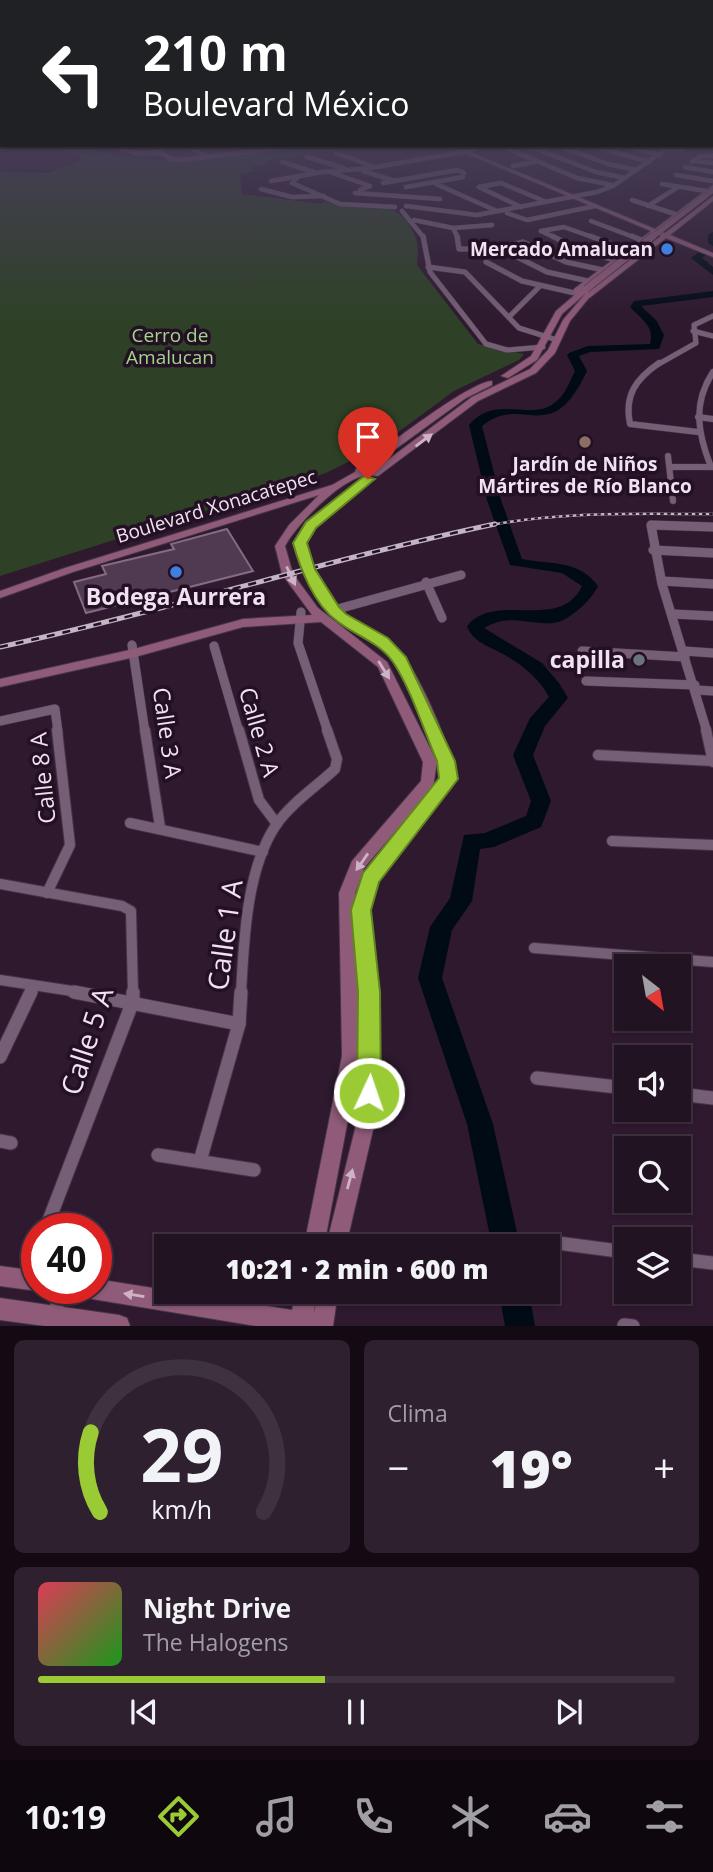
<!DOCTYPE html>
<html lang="es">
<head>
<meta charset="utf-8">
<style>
	:root { --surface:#221322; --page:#2e202f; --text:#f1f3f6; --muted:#a29ea5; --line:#3f3240; --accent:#9acb34 }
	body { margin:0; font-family:"Open Sans",sans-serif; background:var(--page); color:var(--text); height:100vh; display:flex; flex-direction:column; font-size:26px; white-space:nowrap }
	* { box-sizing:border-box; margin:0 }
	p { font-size:23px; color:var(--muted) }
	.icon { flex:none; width:38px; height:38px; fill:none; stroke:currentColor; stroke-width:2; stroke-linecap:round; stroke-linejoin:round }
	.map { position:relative; height:1326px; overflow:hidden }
	.sheet { display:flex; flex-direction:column; gap:14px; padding:14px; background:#130a13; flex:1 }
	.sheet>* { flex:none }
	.guide { position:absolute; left:0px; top:0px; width:714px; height:147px; box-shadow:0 2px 5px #0004,0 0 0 2px var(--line); background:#202124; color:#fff; overflow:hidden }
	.needle { width:46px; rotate:149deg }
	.controls { position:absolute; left:614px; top:954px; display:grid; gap:14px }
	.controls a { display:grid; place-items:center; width:77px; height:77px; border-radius:0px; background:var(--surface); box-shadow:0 2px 5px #0004,0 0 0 2px var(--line); font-size:35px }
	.speed { position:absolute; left:21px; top:1213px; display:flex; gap:14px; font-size:35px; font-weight:700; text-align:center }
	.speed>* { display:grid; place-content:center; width:91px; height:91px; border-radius:50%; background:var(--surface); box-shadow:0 2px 5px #0004,0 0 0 2px var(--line); line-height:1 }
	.speed .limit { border:10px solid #d22; background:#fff; color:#111 }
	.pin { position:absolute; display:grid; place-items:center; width:60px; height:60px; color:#fff; margin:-72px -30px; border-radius:50% 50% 50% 0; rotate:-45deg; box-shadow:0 0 7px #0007 }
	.pin .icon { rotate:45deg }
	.me { position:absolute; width:77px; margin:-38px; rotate:3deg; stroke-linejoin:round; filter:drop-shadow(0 0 5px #0008) }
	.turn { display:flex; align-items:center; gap:24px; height:147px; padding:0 28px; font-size:32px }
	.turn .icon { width:91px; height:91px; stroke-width:2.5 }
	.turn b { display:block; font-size:49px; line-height:60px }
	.big { font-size:52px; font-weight:800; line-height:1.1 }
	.sheet .widget { flex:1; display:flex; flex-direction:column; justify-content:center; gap:10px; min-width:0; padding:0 24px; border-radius:10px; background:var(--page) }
	.sheet .dial { align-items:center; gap:0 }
	.dial svg { height:182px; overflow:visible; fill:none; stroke:var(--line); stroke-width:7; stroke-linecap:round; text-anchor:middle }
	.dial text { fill:var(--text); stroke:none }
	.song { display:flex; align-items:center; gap:21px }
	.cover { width:84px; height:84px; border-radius:10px; background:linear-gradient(135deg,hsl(350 70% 55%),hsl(120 70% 35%)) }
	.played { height:7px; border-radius:4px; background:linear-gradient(90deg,var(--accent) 45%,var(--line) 45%) }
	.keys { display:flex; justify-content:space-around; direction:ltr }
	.heat { display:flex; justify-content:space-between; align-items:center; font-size:38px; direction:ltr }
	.sheet .tiles { flex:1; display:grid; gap:14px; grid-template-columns:1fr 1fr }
	.widget:last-child { grid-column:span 2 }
	.trip { position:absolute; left:154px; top:1234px; width:406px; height:70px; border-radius:0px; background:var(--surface); box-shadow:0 2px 5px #0004,0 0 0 2px var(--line); font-weight:800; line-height:70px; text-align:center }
	.tabs { display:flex; height:112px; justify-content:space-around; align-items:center; background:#0e080e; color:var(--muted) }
	.tabs .icon { width:49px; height:49px }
	.tabs .current { color:var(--accent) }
	.tabs b { font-size:32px; color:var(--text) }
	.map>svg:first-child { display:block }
	.green { fill:#2e4126 }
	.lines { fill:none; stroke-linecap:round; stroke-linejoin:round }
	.river { fill:#000b15; fill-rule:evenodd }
	.building { fill:#503a51; stroke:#836b83; stroke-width:2 }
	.street-far5-casing { stroke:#453546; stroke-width:5 }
	.street-far4-casing { stroke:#453546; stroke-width:6 }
	.street-far3-casing { stroke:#453546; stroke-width:7 }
	.street-far2-casing { stroke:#453546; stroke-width:10 }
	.street-far1-casing { stroke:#453546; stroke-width:12 }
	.street-casing { stroke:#453546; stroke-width:15 }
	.secondary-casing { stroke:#453546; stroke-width:2 }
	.street-far5 { stroke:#765e76; stroke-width:4.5 }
	.street-far4 { stroke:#765e76; stroke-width:5 }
	.street-far3 { stroke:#765e76; stroke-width:6 }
	.street-far2 { stroke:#765e76; stroke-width:9 }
	.street-far1 { stroke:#765e76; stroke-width:10 }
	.street { stroke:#765e76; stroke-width:13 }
	.secondary { fill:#8f5b78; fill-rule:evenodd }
	.rail-far1-casing { stroke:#c4b5c4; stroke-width:2.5 }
	.rail-casing { stroke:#c4b5c4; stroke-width:5 }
	.rail-far1 { stroke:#241024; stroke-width:2; stroke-dasharray:3.5; stroke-linecap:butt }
	.rail { stroke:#241024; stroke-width:2.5; stroke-dasharray:8; stroke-linecap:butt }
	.secondary-bridge-far1-casing { stroke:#453546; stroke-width:6; stroke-linecap:butt }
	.secondary-bridge-casing { stroke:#453546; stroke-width:8; stroke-linecap:butt }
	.secondary-bridge-far1 { stroke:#8f5b78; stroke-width:5 }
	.secondary-bridge { stroke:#8f5b78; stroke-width:7 }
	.oneway { fill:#ceb3c6 }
	.route { fill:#9acb34; stroke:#648422; stroke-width:2 }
	.shop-dot { fill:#3f7fe0; stroke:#241024; stroke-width:2.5 }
	.education-dot { fill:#8d6e63; stroke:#241024; stroke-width:2.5 }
	.worship-dot { fill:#6b7280; stroke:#241024; stroke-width:2.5 }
	.labels { text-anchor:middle; stroke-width:7; stroke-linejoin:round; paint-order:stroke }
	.far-poi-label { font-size:19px; font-weight:bold; fill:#f0e2f0; stroke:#241024; text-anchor:end }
	.far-park-label { font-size:19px; fill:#a0d58b; stroke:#241024 }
	.far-street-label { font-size:19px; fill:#f0e2f0; stroke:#241024 }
	.poi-label { font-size:23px; font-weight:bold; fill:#f0e2f0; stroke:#241024 }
	.street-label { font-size:23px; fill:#f0e2f0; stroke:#241024 }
	.near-street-label { font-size:28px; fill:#f0e2f0; stroke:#241024 }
</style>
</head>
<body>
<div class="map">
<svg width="713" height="1326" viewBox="0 0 713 1326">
	<rect width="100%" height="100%" fill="#2e192e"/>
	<path class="green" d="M315,145H351L358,148L272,159L263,165L250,167L254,171L240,174L242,194L321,204L325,201C352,213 390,195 408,223C418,239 419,246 417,265L478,344L524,354L519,360L454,391L378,447L326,473L0,576V172L48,173L83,159L65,150L84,148L128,158L190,161Z"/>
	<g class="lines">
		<g class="river">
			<path d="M713,232V246L708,243V235Z"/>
			<path d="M699,252L707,254L702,258L713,267V275L691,258Z"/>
			<path d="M713,291V297L641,306L656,320L664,335L659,349L590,352L579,356L587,371C550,450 524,392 482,426L501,500L522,559C551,565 578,559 598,586C592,599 569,622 553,623C526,625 511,613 484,628L542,663L559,683L568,698L545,726L533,755L551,801L541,827L494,847L480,849L472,901L452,930L442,978L493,1124L520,1246H492L467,1124L418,978L430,927L450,898L464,835L485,833L526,816L531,801L513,755L530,718L549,697C540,680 526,668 510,658C495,648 473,644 467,626C496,590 560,633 582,586L562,573L510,565L487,500L469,425C496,394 527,421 553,404C565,396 569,383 575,371L567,355L569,353L588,346L650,344C655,326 641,319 630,307L634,301Z"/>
			<path d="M499,1292H529L535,1326H505Z"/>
		</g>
	</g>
	<path class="building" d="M227,529L253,571L86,613L74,582L106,574L102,566L174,549L171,544Z"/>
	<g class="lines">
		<defs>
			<g id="street-far5">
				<path d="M76,145H97"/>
				<path d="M111,145L135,153H161"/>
				<path d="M149,145L171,159L182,160L307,145"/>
				<path d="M186,145L207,157"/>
				<path d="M499,145L577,178L612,185"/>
				<path d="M526,145L596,172L625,178"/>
				<path d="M557,145L608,164L637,170"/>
				<path d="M590,145L649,162"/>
				<path d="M620,145L660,155"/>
				<path d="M652,145L668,148"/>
				<path d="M679,147L713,146"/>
				<path d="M336,153L372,166"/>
				<path d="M307,157L344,168"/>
				<path d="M696,161L713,163"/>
				<path d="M282,162L314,172"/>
				<path d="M692,162L701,156H713"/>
				<path d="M513,166L535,162"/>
				<path d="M685,167L713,172"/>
				<path d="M363,171L395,181"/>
				<path d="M323,172L370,168L474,150"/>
				<path d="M330,172L370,186L360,190"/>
				<path d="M676,175L713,181"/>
				<path d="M299,176L292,183L340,204L395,207"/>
				<path d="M271,181L328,171"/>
				<path d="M383,183L457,170L464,173"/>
				<path d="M436,184L497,211"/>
				<path d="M662,184L706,191"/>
				<path d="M406,187L463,177"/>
				<path d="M479,187L501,183L544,201"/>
				<path d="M479,187L521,207"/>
				<path d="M261,189L292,197L324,196"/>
				<path d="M355,193L440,199"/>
				<path d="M632,200L675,214"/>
				<path d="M406,206L477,215L597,192L613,186L669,147L681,149H670"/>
				<path d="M648,206L678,187"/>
				<path d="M402,211L424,238"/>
				<path d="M507,213L527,220L595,206"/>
				<path d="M414,220L453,228L492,225"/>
				<path d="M591,221L636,238"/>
				<path d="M453,228L458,238"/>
				<path d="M541,231L564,227L595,238"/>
				<path d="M541,231L556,238"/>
			</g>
			<g id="street-far4">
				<path d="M423,236L430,272L486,344L507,350L543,347"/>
				<path d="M457,236L459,249H473"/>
				<path d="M552,236L586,253L616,260"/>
				<path d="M590,236L628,250"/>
				<path d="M632,236L641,240"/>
				<path d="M499,248L523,242L566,262L603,270"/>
				<path d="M499,248L547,272L588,281"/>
				<path d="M486,262L522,281L579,294"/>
				<path d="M428,267L465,272L519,328L557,340"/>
				<path d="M509,317L540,286"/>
				<path d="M693,331L713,336"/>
				<path d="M657,365L696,343L694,325L713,316"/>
			</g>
			<g id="street-far3">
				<path d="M659,363C636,379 624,395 630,424L698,432"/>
				<path d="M698,417L713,419"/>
				<path d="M668,456L673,501"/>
				<path d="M672,467H713"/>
				<path d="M711,467C698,434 692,404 713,372"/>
				<path d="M651,526H689"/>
			</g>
			<g id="street-far2">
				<path d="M653,550L713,553"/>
				<path d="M662,581L713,584"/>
				<path d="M426,582L442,618"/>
				<path d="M334,610L461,575"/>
				<path d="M301,612L298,643L328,732"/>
				<path d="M673,614L713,616"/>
				<path d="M132,645L145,732"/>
				<path d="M214,646L239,732"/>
				<path d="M582,651L685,657"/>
				<path d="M684,651L713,653"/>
				<path d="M586,681L695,685"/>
				<path d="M696,690L713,691"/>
				<path d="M0,721L55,709L58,732"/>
				<path d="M707,732L662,584L651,525L713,527"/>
			</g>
			<g id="street-far1">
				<path d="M145,730L160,827"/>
				<path d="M239,730L259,800L277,824"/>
				<path d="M706,730L713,762"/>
				<path d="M598,755L713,761"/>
				<path d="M130,823L263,852"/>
				<path d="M612,841L713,845"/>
				<path d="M0,884L122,906L131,911L133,993"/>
				<path d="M47,893L70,845L57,730"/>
				<path d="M534,948L713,962"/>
				<path d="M0,980L85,993"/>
				<path d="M30,993L34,986"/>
				<path d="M241,993C244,941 246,870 276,825C290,804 317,786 335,769L337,759L327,730"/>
			</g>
			<g id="street">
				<path d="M74,992L239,1024"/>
				<path d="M0,1057L31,992"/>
				<path d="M537,1078L626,1088"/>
				<path d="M679,1094L713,1098"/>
				<path d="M0,1141L11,1143"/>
				<path d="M158,1155L254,1170"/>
				<path d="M200,1161L239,1024L241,992"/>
				<path d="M46,1228L133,1001V992"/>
				<path d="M550,1242L626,1252"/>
				<path d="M679,1259L713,1263"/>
				<path d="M25,1278L37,1251"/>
				<path d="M624,1325L633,1326"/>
				<path d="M52,1326L61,1288"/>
			</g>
			<g id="secondary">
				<path d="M446,145H453L655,229L713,185V190L660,231L665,233L713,196V201L670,235L713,253V257L666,238L588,299L570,321L555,353L536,373L478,401L378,476C372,476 369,474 363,476C338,482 297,524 285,546L293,574L318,608L387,662L437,762L433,787L364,868L355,893V904L365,875L442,778C436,745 409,675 385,650C374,638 357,633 344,625C315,607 303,573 295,543L307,523L365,477L368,476L373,479L315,527L305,543C314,572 325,603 351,619C365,628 381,633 393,644C419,669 449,743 456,779L377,881L369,910L377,992L380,1068L376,1117L346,1246H326L358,1117L362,1068L361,992L356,945L360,1056L324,1246H304L342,1056L339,893L352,861L421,781L423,762L378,667L321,622L243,627L135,657L0,687V679L134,649L243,619L312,615L282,574L275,546L289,525L319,495L73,572L0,598V591L65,568L332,485L355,472L356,469C379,452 470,381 492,381V385L466,398L368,469L377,468L472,397L530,369L548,350L563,320L586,293L562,314L537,360L508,378L501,376L531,356L556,311L577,293H574V289L651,231ZM656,234L661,236L594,288L587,287Z"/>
				<path d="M0,1266L37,1271V1288H44L37,1291L0,1286Z"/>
				<path d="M96,1279L292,1310L296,1292H316L314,1314L318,1292H338L333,1326H256L86,1298L79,1295L76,1288H96Z"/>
				<path d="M0,1298L119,1315L127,1318L130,1326H45L0,1320Z"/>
			</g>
		</defs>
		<use href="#street-far5" class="street-far5-casing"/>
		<use href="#street-far4" class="street-far4-casing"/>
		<use href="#street-far3" class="street-far3-casing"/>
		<use href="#street-far2" class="street-far2-casing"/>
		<use href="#street-far1" class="street-far1-casing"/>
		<use href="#street" class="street-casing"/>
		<use href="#secondary" class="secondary-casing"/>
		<use href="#street-far5" class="street-far5"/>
		<use href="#street-far4" class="street-far4"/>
		<use href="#street-far3" class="street-far3"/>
		<use href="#street-far2" class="street-far2"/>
		<use href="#street-far1" class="street-far1"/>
		<use href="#street" class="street"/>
		<use href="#secondary" class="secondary"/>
		<defs>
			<path id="rail-far1" d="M486,526C561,511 637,514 713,514"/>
			<path id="rail" d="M0,647C166,611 328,559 495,524"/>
		</defs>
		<use href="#rail-far1" class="rail-far1-casing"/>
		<use href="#rail" class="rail-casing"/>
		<use href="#rail-far1" class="rail-far1"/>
		<use href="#rail" class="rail"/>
		<defs>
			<path id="secondary-bridge-far1" d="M651,238L713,190"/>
			<path id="secondary-bridge" d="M586,289L653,236"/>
		</defs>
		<use href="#secondary-bridge-far1" class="secondary-bridge-far1-casing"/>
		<use href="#secondary-bridge" class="secondary-bridge-casing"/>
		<use href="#secondary-bridge-far1" class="secondary-bridge-far1"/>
		<use href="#secondary-bridge" class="secondary-bridge"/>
	</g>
	<defs><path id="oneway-solid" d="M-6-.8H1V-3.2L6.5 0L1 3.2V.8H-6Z" transform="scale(1.75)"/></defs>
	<g class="oneway">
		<use href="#oneway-solid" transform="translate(424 440) rotate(-37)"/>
		<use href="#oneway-solid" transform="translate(291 576) rotate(65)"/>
		<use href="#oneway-solid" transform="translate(384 670) rotate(58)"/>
		<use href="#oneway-solid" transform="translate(362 862) rotate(125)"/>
		<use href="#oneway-solid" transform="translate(350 1179) rotate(-75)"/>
		<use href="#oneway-solid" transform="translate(134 1295) rotate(-171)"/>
	</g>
	<linearGradient id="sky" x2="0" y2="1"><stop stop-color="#190e19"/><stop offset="0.43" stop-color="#463e57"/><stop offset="1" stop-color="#463e57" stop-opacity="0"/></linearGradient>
	<rect width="713" height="324" fill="url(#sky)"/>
	<path class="route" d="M364,476L375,479L316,528L307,543L315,569L339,607L346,614L388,638L406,657L455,761L458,779L379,882L371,910L380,992L381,1093L377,1101L369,1104L360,1101L357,1093L358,992L351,910L363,873L439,778L437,761C424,731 411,689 393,662C379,642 356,636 337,621C314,605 300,568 293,543L306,522Z"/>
	<g class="shop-dot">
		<circle cx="667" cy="249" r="7"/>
		<circle cx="176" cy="572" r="7"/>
	</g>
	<circle class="education-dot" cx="585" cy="442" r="7"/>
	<circle class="worship-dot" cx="639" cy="660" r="7"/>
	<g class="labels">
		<g class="far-poi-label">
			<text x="653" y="256">Mercado Amalucan</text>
			<text x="585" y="471" text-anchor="middle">Jardín de Niños<tspan x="585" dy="22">Mártires de Río Blanco</tspan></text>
		</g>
		<g class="far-park-label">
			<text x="170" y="342">Cerro de<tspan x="170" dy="22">Amalucan</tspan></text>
		</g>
		<g class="far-street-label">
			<text transform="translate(216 506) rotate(-17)" y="7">Boulevard Xonacatepec</text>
		</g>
		<g class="poi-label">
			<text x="176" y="605">Bodega Aurrera</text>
			<text x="625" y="668" text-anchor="end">capilla</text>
		</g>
		<g class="street-label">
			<text transform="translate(259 732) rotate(74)" y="8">Calle 2 A</text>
			<text transform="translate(167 733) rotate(82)" y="8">Calle 3 A</text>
			<text transform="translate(43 778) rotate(-96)" y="8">Calle 8 A</text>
		</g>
		<g class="near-street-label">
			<text transform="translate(225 935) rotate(-82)" y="10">Calle 1 A</text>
			<text transform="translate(87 1041) rotate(-72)" y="10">Calle 5 A</text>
		</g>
	</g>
</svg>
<div class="controls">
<a><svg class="needle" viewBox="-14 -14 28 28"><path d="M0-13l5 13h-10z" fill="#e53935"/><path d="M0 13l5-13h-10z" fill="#a29ea5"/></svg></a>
<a><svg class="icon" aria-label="sound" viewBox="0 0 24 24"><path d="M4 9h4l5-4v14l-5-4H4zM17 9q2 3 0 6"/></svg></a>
<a><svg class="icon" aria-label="search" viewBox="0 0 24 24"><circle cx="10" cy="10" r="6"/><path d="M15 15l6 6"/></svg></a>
<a><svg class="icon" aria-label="layers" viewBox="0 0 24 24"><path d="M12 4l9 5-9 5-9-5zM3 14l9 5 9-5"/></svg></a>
</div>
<div class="speed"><div class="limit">40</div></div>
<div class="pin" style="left:368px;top:479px;background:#d93025"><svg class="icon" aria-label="arrive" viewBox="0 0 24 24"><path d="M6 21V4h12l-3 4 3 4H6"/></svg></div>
<svg class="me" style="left:369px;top:1093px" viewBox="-20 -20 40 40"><circle r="17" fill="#9acb34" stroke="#fff" stroke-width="3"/><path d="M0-11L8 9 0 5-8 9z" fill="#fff"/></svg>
<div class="trip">10:21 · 2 min · 600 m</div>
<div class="guide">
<div class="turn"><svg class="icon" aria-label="left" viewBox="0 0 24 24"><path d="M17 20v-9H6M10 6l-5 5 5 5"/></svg><div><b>210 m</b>Boulevard México</div></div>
</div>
</div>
<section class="sheet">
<div class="tiles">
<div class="widget dial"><svg viewBox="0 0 100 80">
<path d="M14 69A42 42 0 1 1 86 69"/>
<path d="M14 69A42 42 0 0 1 10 34" stroke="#9acb34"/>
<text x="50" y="56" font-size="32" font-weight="700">29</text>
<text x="50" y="72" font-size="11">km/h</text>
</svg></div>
<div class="widget"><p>Clima</p>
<div class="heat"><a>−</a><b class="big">19°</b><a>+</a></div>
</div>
<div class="widget">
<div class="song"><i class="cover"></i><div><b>Night Drive</b><p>The Halogens</p></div></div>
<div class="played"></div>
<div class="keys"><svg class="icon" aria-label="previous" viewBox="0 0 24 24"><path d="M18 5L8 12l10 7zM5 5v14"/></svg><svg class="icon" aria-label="pause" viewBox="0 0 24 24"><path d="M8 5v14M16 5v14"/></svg><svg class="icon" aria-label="next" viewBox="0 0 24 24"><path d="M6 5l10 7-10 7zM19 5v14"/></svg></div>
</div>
</div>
</section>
<nav class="tabs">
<b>10:19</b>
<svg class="icon current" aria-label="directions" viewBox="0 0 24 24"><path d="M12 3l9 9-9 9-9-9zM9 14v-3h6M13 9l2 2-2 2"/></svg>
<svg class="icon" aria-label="music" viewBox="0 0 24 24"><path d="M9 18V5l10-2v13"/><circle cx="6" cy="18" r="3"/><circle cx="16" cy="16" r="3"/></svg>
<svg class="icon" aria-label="phone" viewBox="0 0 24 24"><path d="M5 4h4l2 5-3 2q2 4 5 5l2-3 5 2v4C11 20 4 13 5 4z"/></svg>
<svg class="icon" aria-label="climate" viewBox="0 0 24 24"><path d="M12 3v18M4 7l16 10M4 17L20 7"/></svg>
<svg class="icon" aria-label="car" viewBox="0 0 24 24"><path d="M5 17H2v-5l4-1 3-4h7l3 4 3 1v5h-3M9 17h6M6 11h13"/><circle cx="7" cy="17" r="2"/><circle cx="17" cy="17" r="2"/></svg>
<svg class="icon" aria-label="filters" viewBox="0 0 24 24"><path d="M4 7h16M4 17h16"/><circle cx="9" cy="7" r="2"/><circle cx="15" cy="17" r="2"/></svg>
</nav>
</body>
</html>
